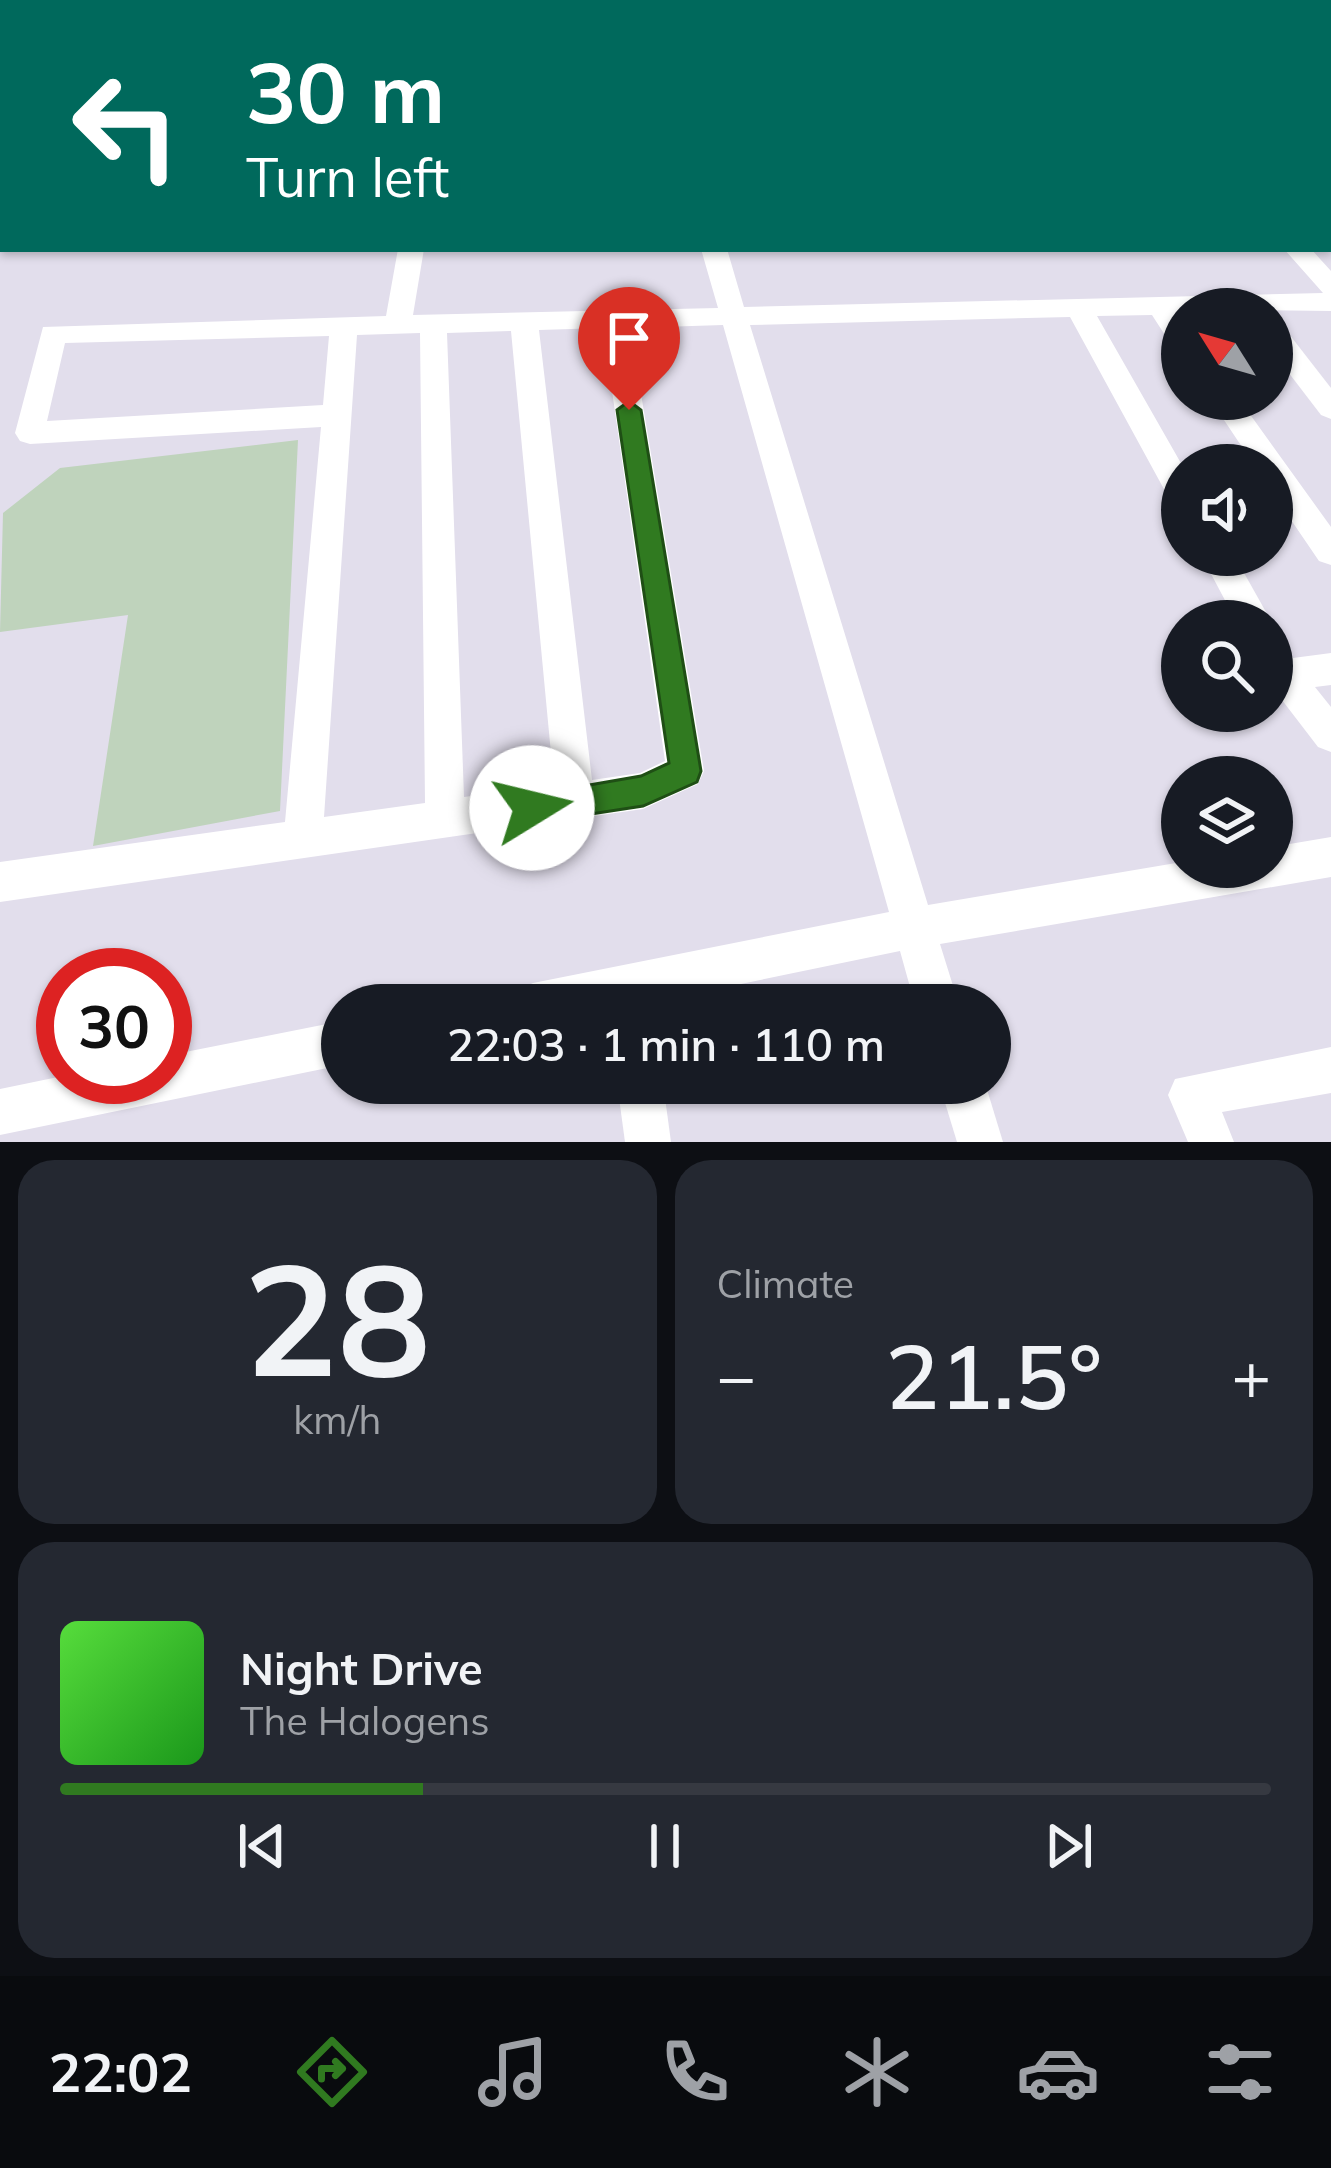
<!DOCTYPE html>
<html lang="en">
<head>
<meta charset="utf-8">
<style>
	:root { --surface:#171b24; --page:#242831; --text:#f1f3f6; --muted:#9ea1a6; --line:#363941; --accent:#307a20 }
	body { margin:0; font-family:Mulish,sans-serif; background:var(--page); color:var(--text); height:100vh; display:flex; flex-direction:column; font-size:45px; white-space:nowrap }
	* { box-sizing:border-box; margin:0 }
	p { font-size:39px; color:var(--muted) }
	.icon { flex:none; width:66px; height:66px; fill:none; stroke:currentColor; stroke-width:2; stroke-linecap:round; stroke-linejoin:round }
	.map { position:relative; height:1142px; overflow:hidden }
	.side { display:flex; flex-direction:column; gap:18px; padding:18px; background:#0d0f14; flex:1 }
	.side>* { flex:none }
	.banner { position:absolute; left:0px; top:0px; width:1332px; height:252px; box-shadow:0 3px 9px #0004; background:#00695c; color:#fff; overflow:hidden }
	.needle { width:78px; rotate:307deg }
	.fabs { position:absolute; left:1161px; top:288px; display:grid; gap:24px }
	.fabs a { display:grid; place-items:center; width:132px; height:132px; border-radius:50%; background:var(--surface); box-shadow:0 3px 9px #0004; font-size:60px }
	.speed { position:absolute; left:36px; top:948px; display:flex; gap:24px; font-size:60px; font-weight:700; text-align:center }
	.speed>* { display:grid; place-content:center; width:156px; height:156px; border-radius:50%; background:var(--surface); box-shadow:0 3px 9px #0004; line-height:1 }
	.speed .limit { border:18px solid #d22; background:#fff; color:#111 }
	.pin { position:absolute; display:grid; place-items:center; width:102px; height:102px; color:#fff; margin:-123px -51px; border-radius:50% 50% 50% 0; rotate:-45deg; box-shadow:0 0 12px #0007 }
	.pin .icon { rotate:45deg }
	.me { position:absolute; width:132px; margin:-66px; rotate:81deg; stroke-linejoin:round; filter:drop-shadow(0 0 9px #0008) }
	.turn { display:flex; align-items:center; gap:42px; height:252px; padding:0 48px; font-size:54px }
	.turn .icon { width:156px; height:156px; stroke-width:2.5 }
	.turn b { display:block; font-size:84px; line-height:102px }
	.big { font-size:90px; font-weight:600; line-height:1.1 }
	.side .widget { flex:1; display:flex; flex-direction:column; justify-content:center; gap:18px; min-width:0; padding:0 42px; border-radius:36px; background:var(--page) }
	.side .dial { align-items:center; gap:0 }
	.dial b { font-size:156px; line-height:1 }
	.song { display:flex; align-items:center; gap:36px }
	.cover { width:144px; height:144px; border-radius:18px; background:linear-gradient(135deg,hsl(110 70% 55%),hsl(120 70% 35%)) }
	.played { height:12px; border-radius:6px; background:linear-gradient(90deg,var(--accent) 30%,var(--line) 30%) }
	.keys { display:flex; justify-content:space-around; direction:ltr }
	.heat { display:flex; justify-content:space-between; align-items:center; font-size:66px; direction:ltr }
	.side .tiles { flex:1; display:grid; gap:18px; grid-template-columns:1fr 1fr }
	.widget:last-child { grid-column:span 2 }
	.trip { position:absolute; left:321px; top:984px; width:690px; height:120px; border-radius:60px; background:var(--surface); box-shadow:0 3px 9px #0004; font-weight:600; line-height:120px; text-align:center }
	.tabs { display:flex; height:192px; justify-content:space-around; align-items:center; background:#090b0e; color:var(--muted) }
	.tabs .icon { width:84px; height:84px }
	.tabs .active { color:var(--accent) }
	.tabs b { font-size:54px; color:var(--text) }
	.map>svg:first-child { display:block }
	.green { fill:#bfd3bc }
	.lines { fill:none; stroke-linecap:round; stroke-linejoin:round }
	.street { fill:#fff; fill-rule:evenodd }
	.route { fill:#307a20; stroke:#1f4f15; stroke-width:3 }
</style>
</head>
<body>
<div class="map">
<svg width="1331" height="1142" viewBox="0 0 1331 1142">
	<rect width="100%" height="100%" fill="#e2deec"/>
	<path class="green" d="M298,440L280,811L93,846L128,615L0,632L3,513L60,468Z"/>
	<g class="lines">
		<g class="street">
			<path d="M6,0H33L4,3Z"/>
			<path d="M263,0H295L292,3Z"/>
			<path d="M323,0H391L388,3Z"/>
			<path d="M711,0H731L732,3H712Z"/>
			<path d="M902,0H927L929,3H903Z"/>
			<path d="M1142,0H1173L1175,3H1145Z"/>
			<path d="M1290,0H1310L1288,3Z"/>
			<rect x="1329" y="34" width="2" height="13"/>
			<rect x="0" y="39" width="3" height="12"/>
			<rect x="1329" y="88" width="2" height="12"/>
			<path d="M3,100V115L0,116V101Z"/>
			<rect x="1329" y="137" width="2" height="14"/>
			<rect x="1329" y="199" width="2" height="14"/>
			<path d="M3,217V236L0,237V218Z"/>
			<path d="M398,249H424L413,315L718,308L701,249H727L744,307L1323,293L1284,249H1311L1331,271V311L1182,309V348L1172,346L1152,315L1097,316L1182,465V505L1171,502L1070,317L750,325L928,905L1182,862V867H1272V847L1331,837V877L940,944L959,1005H915L900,951L639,1005H511L518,990L533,983L889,912L723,325L630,328L704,771L698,784L643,809L0,902V862L285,822L321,427L30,444L20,441L15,433L43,327L386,316ZM603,328L665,761L640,773L592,780L539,330ZM511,331L554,785L464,797L447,333ZM420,333L425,803L324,817L357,335ZM329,336L323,405L47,421L65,343Z"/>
			<path d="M1272,323L1282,325L1331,388V419L1321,415L1272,351Z"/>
			<path d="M1210,399H1239L1331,527V565L1319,561L1272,492V465H1254Z"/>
			<path d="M1201,555H1234L1271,621H1236Z"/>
			<path d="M1272,638L1284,642L1293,658L1331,653V685L1315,687L1331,707V752L1318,747L1272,687Z"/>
			<path d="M342,1021V1065L0,1135V1089L63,1076L165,1077V1056Z"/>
			<path d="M1331,1047V1093L1222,1112L1234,1142H1188L1168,1095L1175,1079Z"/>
			<path d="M617,1083H663L671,1142H625Z"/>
			<path d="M939,1083H985L1003,1142H957Z"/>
		</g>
	</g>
	<path class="route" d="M629,401L641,410L701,771L697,782L643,806L532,823L520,819L516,808L520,797L641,776L669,763L617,410Z"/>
</svg>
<div class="fabs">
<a><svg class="needle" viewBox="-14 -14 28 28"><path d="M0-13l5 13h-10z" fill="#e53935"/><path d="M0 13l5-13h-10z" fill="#9ea1a6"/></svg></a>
<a><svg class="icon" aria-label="sound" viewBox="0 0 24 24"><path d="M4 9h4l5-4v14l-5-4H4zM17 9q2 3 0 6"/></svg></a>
<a><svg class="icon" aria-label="search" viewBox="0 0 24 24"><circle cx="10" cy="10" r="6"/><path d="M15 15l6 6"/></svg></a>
<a><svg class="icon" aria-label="layers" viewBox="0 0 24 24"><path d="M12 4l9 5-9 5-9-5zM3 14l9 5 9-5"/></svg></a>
</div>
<div class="speed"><div class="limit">30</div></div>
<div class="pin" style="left:629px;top:410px;background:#d93025"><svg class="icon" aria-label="arrive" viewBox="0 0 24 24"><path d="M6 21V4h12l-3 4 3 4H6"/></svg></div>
<svg class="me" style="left:532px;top:808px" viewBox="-20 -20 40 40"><circle r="19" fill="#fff"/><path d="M0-13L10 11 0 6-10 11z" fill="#307a20"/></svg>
<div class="trip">22:03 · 1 min · 110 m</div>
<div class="banner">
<div class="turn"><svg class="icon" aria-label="left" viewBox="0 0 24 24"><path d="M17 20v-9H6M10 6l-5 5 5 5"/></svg><div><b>30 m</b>Turn left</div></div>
</div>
</div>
<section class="side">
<div class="tiles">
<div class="widget dial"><b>28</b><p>km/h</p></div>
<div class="widget"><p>Climate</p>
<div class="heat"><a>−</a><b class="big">21.5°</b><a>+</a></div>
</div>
<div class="widget">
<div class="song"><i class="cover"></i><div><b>Night Drive</b><p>The Halogens</p></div></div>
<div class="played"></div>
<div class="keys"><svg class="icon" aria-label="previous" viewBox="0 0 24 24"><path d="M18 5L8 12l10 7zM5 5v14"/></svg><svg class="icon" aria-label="pause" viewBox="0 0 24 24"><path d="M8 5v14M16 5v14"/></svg><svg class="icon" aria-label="next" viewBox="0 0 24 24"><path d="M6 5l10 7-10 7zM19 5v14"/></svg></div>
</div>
</div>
</section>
<nav class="tabs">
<b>22:02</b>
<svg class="icon active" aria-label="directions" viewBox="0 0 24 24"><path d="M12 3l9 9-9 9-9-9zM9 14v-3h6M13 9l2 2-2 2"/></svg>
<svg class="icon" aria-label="music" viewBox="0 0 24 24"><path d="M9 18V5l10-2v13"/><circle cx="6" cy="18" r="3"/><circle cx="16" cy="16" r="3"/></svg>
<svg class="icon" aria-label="phone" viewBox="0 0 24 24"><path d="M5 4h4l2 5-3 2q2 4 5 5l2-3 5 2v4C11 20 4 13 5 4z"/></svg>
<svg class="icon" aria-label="climate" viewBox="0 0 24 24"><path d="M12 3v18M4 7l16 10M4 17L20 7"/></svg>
<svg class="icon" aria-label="car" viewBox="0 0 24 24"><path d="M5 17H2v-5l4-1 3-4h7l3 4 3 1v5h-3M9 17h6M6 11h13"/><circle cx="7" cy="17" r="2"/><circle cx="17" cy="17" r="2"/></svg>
<svg class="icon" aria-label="filters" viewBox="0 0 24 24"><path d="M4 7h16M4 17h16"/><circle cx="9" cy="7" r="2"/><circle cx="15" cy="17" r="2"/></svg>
</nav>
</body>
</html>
